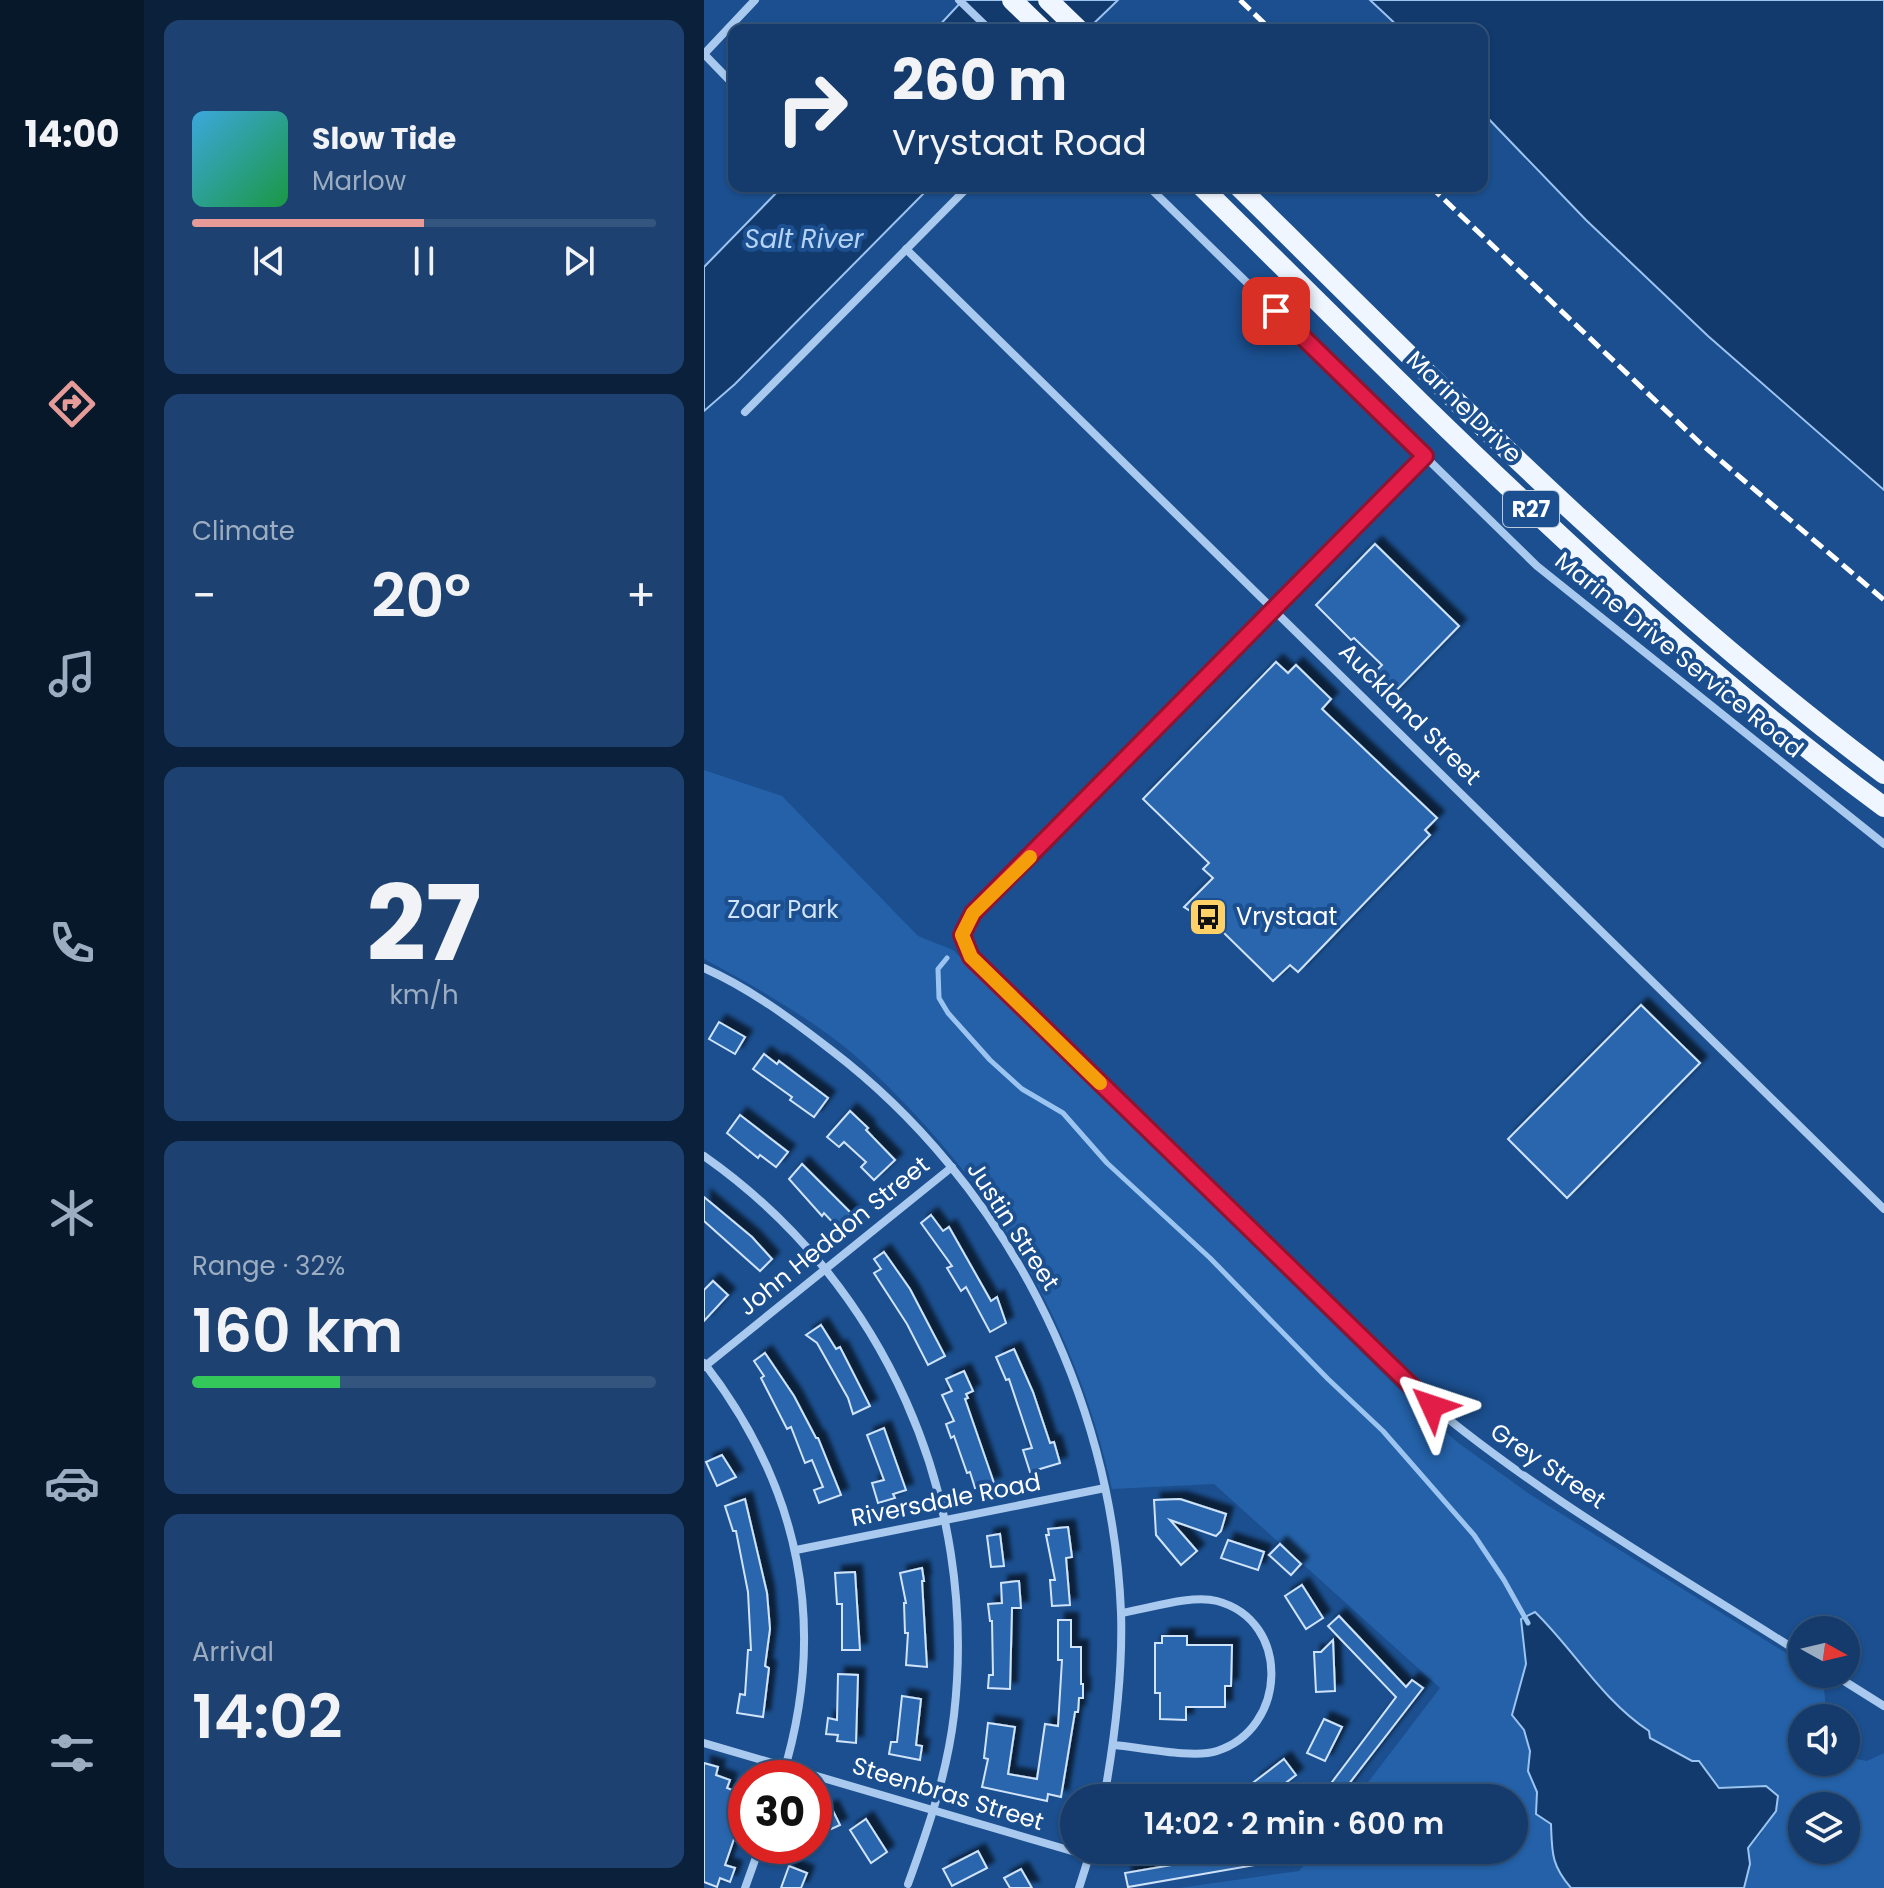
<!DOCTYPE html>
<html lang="en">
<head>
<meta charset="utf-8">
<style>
	:root { --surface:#143b6b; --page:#1d4271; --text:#f1f3f6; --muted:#9dadc1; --line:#33557e; --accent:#e69b98 }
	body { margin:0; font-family:Poppins,sans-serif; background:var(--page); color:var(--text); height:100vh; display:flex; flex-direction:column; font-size:30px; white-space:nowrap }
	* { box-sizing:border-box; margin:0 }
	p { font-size:26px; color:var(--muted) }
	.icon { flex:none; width:44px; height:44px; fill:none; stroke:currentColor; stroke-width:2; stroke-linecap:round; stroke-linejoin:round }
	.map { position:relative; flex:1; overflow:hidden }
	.sheet { display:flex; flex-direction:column; gap:20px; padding:20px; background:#0b203b; width:560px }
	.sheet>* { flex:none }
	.top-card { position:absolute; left:24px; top:24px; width:760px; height:168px; border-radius:16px; box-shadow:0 2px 6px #0004,0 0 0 2px var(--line); background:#143b6b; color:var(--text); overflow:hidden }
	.needle { width:52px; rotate:98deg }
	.controls { position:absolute; left:1084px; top:1616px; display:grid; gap:16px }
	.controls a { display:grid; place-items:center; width:72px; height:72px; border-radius:50%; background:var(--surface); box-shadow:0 2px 6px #0004,0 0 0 2px var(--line); font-size:40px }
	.speed { position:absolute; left:24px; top:1760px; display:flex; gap:16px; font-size:40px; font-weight:700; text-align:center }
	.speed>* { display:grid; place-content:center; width:104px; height:104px; border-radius:50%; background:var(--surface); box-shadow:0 2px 6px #0004,0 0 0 2px var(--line); line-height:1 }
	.speed .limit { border:12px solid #d22; background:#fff; color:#111 }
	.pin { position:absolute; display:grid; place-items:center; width:68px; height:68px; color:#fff; margin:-34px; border-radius:16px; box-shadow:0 4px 12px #0006 }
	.me { position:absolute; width:88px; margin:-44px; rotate:312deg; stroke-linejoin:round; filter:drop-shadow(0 0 6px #0008) }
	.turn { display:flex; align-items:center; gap:28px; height:168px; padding:0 32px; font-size:36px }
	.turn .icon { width:104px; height:104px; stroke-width:2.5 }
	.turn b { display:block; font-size:56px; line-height:68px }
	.big { font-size:60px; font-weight:600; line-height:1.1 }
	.sheet .widget { flex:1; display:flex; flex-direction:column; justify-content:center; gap:12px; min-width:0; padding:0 28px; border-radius:16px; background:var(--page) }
	.sheet .dial { align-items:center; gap:0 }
	.dial b { font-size:104px; line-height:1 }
	.song { display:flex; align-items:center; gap:24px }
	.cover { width:96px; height:96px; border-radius:12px; background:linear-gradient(135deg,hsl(200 70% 55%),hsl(140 70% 35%)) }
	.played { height:8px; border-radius:4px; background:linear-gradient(90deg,var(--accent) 50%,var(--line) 50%) }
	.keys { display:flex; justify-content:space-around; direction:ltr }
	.heat { display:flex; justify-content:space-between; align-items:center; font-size:44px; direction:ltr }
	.charge { height:12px; border-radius:6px; background:linear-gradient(90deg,#34c759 32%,var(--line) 0) }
	.trip { position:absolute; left:356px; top:1784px; width:468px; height:80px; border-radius:40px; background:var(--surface); box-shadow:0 2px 6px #0004,0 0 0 2px var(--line); font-weight:600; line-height:80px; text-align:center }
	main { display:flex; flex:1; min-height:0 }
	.tab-bar { display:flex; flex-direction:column; width:144px; justify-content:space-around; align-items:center; background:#08182b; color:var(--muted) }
	.tab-bar .icon { width:56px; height:56px }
	.tab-bar .selected { color:var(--accent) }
	.tab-bar b { font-size:36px; color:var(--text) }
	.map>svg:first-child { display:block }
	.green { fill:#2461a8; fill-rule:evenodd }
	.water { fill:#123a6d; stroke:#9cc4f0; stroke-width:2 }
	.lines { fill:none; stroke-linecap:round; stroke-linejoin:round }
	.stream { stroke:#9cc4f0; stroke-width:5 }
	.building { fill:#2a66ad; stroke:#cfe3fa; stroke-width:2; filter:url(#shadow) }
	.minor { stroke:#a9c9ee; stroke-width:8 }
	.primary { stroke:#f0f6ff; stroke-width:20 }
	.rail { stroke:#fff; stroke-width:5; stroke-dasharray:14 6; stroke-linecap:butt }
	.route-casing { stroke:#92132f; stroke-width:20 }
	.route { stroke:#e11d48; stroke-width:14 }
	.slow { stroke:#f59e0b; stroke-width:14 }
	.labels { text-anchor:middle; stroke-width:8; stroke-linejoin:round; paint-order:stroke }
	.shield { fill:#1b4f8f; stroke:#bbcadd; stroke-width:2 }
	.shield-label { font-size:22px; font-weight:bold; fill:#fff }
	.street-label { font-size:24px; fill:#fff; stroke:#1b4f8f }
	.park-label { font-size:24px; fill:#cfe3fa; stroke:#1b4f8f }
	.poi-label { font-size:24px; fill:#fff; stroke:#1b4f8f; text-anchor:start }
	.water-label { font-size:26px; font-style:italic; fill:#b5d3f5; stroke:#1b4f8f }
</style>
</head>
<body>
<main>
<nav class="tab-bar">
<b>14:00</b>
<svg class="icon selected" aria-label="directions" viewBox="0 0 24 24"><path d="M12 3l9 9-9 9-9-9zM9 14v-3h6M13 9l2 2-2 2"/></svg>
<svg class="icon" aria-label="music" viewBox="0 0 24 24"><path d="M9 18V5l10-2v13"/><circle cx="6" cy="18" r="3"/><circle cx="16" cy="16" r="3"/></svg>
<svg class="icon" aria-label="phone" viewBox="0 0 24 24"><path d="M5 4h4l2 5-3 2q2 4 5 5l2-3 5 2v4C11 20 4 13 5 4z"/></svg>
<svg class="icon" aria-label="climate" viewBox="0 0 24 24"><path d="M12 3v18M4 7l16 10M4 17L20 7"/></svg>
<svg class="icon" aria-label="car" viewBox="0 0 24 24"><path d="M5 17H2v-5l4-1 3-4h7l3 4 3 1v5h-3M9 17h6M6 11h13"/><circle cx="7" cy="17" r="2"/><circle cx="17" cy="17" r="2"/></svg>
<svg class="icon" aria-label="filters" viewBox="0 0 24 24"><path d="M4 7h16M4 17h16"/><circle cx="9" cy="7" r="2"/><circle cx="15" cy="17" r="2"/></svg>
</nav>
<section class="sheet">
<div class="widget">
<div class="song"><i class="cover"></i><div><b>Slow Tide</b><p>Marlow</p></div></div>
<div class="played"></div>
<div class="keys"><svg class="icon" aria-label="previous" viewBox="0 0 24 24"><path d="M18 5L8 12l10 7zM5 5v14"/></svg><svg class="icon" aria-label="pause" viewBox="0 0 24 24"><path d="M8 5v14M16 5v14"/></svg><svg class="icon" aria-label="next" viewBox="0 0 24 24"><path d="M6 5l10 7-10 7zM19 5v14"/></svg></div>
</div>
<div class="widget"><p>Climate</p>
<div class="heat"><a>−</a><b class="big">20°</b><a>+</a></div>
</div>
<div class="widget dial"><b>27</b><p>km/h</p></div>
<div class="widget"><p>Range · 32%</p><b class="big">160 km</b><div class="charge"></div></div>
<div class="widget"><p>Arrival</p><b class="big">14:02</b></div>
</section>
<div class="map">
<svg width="1180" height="1888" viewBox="0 0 1180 1888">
	<defs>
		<filter id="shadow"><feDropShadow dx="7" dy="-7" stdDeviation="2" flood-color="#0009"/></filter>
	</defs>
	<rect width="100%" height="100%" fill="#1b4f8f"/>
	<path class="green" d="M0,770L78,796L214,936L249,950L702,1396L753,1442L827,1495L1098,1663V1674H1113C1123,1687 1121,1703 1121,1718H1098V1762H1142V1757L1163,1761L1180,1753V1888H1040L1046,1864L1044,1848L1058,1833L1062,1786L1015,1788L995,1761H988L946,1737L944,1731L911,1705L866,1651L817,1620L822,1664L820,1730L826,1752L824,1771L833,1792L832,1814L847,1824C847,1844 853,1872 867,1888H475L595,1871L612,1850H810V1798H652L736,1688L510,1484L408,1489C376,1345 308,1215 205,1108C180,1082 154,1056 125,1035C85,1006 43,982 0,959ZM1098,1806H1142V1850H1098Z"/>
	<g class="water">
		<path d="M259,0H414L383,30H231Z"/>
		<path d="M666,0H1180V490L1004,336L882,220L778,112V30H698Z"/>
		<path d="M79,186H227L31,384L0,411V267Z"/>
		<path d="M831,1612C871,1651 898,1700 945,1731L946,1738L988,1761H995L1015,1788L1062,1786L1074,1796L1072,1811L1044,1848L1046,1864L1040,1888H867C847,1865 848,1852 847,1824L832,1814L833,1792L824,1771L826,1751L820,1730L808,1715L822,1664L817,1619Z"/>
	</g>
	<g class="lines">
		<path class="stream" d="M243,958L234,969L235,998L244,1013L286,1060L318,1089L359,1113L403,1163L506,1258L624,1379L679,1431L770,1535L800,1580L824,1623"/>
	</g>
	<g class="building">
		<path d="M671,544L755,626L685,698L665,678L678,665L650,638L647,640L612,605Z"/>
		<path d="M572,662L584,673L592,665L627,699L618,709L733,818L721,830L726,835L594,972L586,965L569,981L518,931L480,907L509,878L499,869L505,863L439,799Z"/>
		<path d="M937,1005L996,1063L863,1198L804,1139Z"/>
		<path d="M15,1022L41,1037L31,1054L5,1039Z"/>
		<path d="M60,1054L73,1064L75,1061L124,1098L110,1117L86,1100L88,1097L49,1069Z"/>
		<path d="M146,1111L164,1128L162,1130L191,1160L170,1180L157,1167L162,1162L140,1142L135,1147L123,1137Z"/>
		<path d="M36,1115L84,1152L72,1167L56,1155L54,1158L23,1133Z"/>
		<path d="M98,1164L147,1213L133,1227L120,1213L118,1216L85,1179Z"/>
		<path d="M0,1197L48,1237L68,1259L56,1271L0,1221Z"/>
		<path d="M227,1215L239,1231L245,1227L287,1301L293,1297L302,1323L286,1332L262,1287L257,1291L243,1268L248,1266L217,1223Z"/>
		<path d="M180,1252L206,1289L241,1356L224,1365L203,1324L170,1273L177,1269L170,1259Z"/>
		<path d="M9,1281L24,1295L0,1321V1290Z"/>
		<path d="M117,1325L132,1349L136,1347L166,1406L149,1414L144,1398L113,1343L102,1335Z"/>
		<path d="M310,1349L329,1392L346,1443L350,1442L356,1463L326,1472L319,1450L328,1448L305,1379L302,1380L292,1357Z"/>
		<path d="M61,1353L90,1396L112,1438H114L137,1495L115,1503L110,1490L119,1487L108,1460L101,1463L87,1427L83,1429L57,1378L60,1376L50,1361Z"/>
		<path d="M260,1371L269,1391L262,1394L264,1398L261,1399L290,1483L271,1488L266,1472L263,1473L250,1436L247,1438L242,1424L250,1421L238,1395L248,1391L242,1379Z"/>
		<path d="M180,1428L202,1490L189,1494L191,1498L174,1503L168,1483L180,1480L163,1435Z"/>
		<path d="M18,1455L32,1477L13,1486L2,1462Z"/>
		<path d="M41,1499L63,1593L66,1629L61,1666L65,1668L59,1717L33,1713L36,1694L41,1695L44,1650H47L44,1592L32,1531H29L21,1506Z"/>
		<path d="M476,1499L522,1514L517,1531L512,1536L466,1520L493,1551L477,1565L452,1535L450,1500Z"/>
		<path d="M364,1527L368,1557L362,1558L366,1605L348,1606L346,1580H351L342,1535H345L344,1529Z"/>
		<path d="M296,1534L300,1566L287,1567L283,1536Z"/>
		<path d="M524,1540L560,1552L554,1570L517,1558Z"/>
		<path d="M576,1544L597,1564L587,1575L565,1555Z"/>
		<path d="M218,1568L220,1581H218L223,1667L202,1665L204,1633H201L200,1603H202L196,1573Z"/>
		<path d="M151,1572L156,1650H138V1604H133L131,1573Z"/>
		<path d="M315,1581L317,1608H308L306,1689L284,1688L285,1675H289L288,1621H286L284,1604L298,1603L297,1583Z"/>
		<path d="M598,1585L619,1618L602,1629L581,1596Z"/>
		<path d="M635,1616L702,1687L708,1680L719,1688L634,1798H616L692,1697L624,1626Z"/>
		<path d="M354,1620H367V1647H377V1684H379V1698H375L374,1712H371L357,1797L344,1794L343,1801L278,1787L284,1759L280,1758L284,1723L311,1727L304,1774L333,1779L341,1724L354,1726L358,1660H354Z"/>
		<path d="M458,1636H483V1645H528L527,1686H521V1707H482V1720L456,1719V1693H451V1643H458Z"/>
		<path d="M629,1640L631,1691L612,1692L610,1652H617Z"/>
		<path d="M134,1674L154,1675L152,1743L133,1741L134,1735L122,1734L124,1718L133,1720Z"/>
		<path d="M198,1696L217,1699L212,1745L218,1746L216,1760L185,1754L187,1742H193Z"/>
		<path d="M620,1719L638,1727L621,1761L603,1753Z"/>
		<path d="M580,1759L592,1775L562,1798L550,1782Z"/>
		<path d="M0,1763L14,1767L12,1775L26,1780L23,1788L41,1795L35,1812L39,1813L21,1865L31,1868L26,1882L16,1878L13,1887L0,1882Z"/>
		<path d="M127,1807L136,1825L110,1837V1816Z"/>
		<path d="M162,1819L183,1852L167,1863L146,1830Z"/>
		<path d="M555,1850H596L597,1857L424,1887L421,1873Z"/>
		<path d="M274,1851L283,1868L248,1886L239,1869Z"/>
		<path d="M85,1866L103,1873L97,1888H77Z"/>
		<path d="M317,1869L328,1888H306L300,1878Z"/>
	</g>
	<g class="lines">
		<g class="minor">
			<path d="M255,0L286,30"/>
			<path d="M30,85L0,54L51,0"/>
			<path d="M444,186L833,566L1180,844"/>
			<path d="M202,249L1180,1209"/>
			<path d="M41,412L265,186"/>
			<path d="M721,456L269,913L258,935L267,957L707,1388C826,1491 966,1570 1098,1654"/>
			<path d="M0,968C47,989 87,1019 127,1050C300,1182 408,1394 417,1612C419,1674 411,1737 400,1798"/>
			<path d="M0,1156C180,1282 275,1497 250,1715C243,1774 224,1829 204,1884"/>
			<path d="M0,1363C96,1487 125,1627 78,1778"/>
			<path d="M0,1367L248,1167"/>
			<path d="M92,1550L401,1488"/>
			<path d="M1129,1674L1180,1706"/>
			<path d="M0,1743L385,1856"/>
			<path d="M410,1745C435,1747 490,1759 513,1751C583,1729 588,1621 513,1601C488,1594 443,1609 417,1613"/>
			<path d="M41,1888L56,1846"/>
			<path d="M375,1888L387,1850"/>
		</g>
		<g class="primary">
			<path d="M308,0L339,30"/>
			<path d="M344,0L375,30"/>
			<path d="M497,186C716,402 932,624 1180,807"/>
			<path d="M534,186C741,391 946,599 1180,774"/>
		</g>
		<g class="rail">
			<path d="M536,0L567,30"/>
			<path d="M726,186L996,443L1180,600"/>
		</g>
	</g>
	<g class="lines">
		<defs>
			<path id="route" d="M572,311L721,456L269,913L258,935L267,957L728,1406"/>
		</defs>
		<use href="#route" class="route-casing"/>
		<use href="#route" class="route"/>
		<path class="slow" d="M326,857L269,913L258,935L267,957L396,1083"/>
	</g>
	<defs>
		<symbol id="bus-square" viewBox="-11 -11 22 22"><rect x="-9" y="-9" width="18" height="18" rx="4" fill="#ffd166" stroke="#1b4f8f"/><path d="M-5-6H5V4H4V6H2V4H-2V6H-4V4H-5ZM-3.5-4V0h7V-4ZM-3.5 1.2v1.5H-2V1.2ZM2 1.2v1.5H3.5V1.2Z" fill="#111"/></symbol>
	</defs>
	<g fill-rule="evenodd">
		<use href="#bus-square" x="482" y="895" width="44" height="44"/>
	</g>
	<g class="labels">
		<rect class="shield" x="799" y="491" width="56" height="36" rx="6"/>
		<g class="shield-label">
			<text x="827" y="517">R27</text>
		</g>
		<g class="street-label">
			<text transform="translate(760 407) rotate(44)" y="8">Marine Drive</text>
			<text transform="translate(975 655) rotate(39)" y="8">Marine Drive Service Road</text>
			<text transform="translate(706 714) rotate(45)" y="8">Auckland Street</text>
			<text transform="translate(309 1226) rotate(57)" y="8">Justin Street</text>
			<text transform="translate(130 1236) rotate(-39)" y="8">John Heddon Street</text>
			<text transform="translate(844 1466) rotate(34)" y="8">Grey Street</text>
			<text transform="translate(242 1500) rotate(-11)" y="8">Riversdale Road</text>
			<text transform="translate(244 1794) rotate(17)" y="8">Steenbras Street</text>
		</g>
		<g class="park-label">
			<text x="79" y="918">Zoar Park</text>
		</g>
		<g class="poi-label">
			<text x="532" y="925">Vrystaat</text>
		</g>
		<g class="water-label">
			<text x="100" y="248">Salt River</text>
		</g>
	</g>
</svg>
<div class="controls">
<a><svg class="needle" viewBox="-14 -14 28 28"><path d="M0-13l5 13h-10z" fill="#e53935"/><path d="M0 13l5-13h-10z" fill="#9dadc1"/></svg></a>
<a><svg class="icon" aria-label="sound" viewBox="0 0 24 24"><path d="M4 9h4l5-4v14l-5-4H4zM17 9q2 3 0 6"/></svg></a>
<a><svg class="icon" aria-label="layers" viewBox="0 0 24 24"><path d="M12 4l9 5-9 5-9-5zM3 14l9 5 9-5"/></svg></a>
</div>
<div class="speed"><div class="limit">30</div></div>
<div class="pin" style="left:572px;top:311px;background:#d93025"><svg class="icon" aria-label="arrive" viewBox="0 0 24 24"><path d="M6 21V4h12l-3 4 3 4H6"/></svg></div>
<svg class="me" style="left:728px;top:1406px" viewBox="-20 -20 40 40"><path d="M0-17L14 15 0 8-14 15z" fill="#e11d48" stroke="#fff" stroke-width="4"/></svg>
<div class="trip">14:02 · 2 min · 600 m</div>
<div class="top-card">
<div class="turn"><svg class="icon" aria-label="right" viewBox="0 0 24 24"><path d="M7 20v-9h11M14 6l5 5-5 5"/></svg><div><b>260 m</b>Vrystaat Road</div></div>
</div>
</div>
</main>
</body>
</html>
